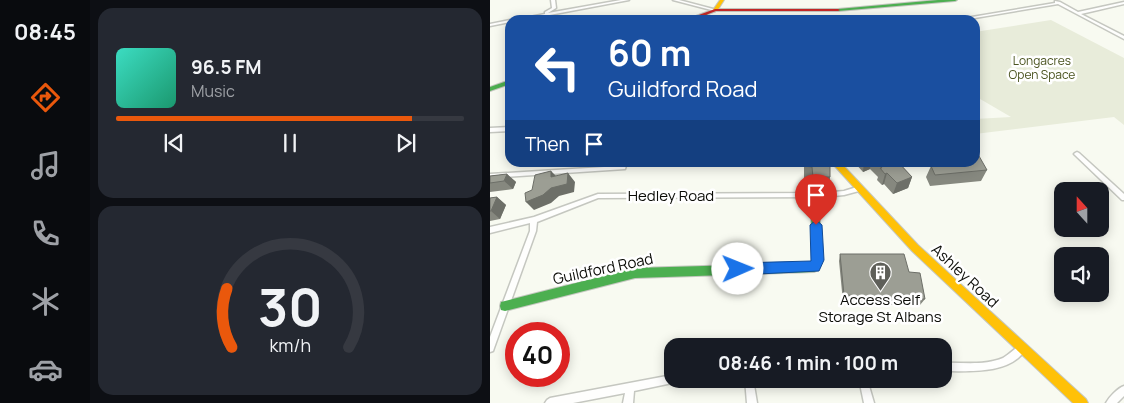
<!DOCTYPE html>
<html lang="en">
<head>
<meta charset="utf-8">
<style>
	:root { --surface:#171b24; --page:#242831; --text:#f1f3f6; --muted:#9ea1a6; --line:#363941; --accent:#ea580c }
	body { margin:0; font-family:Manrope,sans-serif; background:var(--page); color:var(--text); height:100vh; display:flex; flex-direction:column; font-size:19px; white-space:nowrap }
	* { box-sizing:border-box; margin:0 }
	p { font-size:16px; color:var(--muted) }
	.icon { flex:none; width:28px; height:28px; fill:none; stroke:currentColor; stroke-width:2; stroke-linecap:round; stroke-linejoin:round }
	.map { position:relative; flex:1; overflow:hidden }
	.details { display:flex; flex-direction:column; gap:8px; padding:8px; background:#0d0f14; width:400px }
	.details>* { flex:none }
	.banner { position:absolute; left:15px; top:15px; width:475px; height:152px; border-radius:15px; box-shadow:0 2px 12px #0003; background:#1a4fa0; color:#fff; overflow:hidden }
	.needle { width:32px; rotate:339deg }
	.controls { position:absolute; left:564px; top:182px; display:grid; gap:10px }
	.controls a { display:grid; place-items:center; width:55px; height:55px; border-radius:10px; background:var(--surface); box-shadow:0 2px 12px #0003; font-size:25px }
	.speed { position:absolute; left:15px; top:322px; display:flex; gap:10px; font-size:25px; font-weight:700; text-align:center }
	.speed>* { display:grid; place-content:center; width:65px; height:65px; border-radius:50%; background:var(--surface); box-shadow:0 2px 12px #0003; line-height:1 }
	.speed .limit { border:8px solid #d22; background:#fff; color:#111 }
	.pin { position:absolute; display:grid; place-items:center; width:42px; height:42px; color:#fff; margin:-51px -21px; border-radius:50% 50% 50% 0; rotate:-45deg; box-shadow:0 0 5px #0007 }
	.pin .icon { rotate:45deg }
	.me { position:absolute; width:55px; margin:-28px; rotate:89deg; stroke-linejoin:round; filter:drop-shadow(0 0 4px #0008) }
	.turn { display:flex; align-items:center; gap:18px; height:105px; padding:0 20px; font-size:22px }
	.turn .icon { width:65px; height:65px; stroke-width:2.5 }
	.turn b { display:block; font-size:35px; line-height:42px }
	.then { display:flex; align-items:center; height:48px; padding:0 20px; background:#0003; gap:10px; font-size:19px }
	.details .widget { flex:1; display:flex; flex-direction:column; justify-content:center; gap:8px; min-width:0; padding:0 18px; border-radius:15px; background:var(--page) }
	.details .dial { align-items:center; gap:0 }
	.dial svg { height:130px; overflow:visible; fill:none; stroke:var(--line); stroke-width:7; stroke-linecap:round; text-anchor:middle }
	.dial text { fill:var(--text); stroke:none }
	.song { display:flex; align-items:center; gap:15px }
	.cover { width:60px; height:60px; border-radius:8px; background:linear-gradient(135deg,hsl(170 70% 55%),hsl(160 70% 35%)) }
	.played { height:5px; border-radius:2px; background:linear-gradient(90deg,var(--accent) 85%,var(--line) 85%) }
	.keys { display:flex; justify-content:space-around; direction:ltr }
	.trip { position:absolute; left:174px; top:338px; width:288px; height:50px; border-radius:15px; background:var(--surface); box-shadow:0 2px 12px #0003; font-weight:700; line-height:50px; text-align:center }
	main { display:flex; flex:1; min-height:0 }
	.dock { display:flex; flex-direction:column; width:90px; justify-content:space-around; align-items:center; background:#090b0e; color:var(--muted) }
	.dock .icon { width:35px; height:35px }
	.dock .on { color:var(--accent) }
	.dock b { font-size:22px; color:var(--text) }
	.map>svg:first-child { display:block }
	.green { fill:#e8ecda }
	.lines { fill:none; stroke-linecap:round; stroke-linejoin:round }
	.street-casing { stroke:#c5c7c0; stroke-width:3 }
	.fast-casing { stroke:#c5c7c0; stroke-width:2 }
	.slow-casing { stroke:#c5c7c0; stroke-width:2 }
	.jam-casing { stroke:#c5c7c0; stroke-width:2 }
	.street { fill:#fefefd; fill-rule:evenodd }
	.fast { fill:#4caf50; fill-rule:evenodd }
	.slow { fill:#ffc107; fill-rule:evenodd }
	.jam { fill:#c62828; fill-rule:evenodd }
	.wall { fill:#86887f }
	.shaded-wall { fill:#6d6f68 }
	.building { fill:#9c9e94; stroke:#6d6f68 }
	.route { fill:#1a73e8; stroke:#114b97 }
	.labels { text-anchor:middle; stroke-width:5; stroke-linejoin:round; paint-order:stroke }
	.far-park-label { font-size:12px; fill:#4b5420; stroke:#fff }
	.street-label { font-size:15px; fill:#0b0c07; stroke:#fff }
	.poi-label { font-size:15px; fill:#0b0c07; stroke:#fff }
</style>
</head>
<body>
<main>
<nav class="dock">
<b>08:45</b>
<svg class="icon on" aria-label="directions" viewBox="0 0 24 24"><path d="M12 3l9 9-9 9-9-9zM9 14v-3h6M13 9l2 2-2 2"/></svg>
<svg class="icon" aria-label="music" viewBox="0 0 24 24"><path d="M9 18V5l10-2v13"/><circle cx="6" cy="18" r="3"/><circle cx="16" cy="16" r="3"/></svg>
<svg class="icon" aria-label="phone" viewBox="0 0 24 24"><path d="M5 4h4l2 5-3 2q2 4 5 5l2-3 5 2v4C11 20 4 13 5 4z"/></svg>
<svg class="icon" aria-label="climate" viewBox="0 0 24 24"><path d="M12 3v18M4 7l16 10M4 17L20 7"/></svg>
<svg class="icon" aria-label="car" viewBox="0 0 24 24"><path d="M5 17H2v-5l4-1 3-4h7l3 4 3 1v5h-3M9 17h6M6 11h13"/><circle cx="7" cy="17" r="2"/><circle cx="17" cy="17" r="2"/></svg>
</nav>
<section class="details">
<div class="widget">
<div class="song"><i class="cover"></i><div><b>96.5 FM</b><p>Music</p></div></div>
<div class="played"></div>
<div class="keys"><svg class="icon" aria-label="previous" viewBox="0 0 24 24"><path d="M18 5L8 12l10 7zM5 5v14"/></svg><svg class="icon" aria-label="pause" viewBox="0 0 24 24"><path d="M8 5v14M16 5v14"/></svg><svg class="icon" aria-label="next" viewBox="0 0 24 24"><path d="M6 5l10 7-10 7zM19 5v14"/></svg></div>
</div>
<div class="widget dial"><svg viewBox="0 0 100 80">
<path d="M14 69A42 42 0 1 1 86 69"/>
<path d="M14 69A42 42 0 0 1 11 33" stroke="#ea580c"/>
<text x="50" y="56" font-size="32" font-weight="700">30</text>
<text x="50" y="72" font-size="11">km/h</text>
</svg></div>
</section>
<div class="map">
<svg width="634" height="403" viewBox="0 0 634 403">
	<rect width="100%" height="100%" fill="#f8faf1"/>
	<path class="green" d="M561,20L634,58V125L624,117L485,134V119L521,117L485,96V32Z"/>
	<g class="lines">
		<defs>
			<g id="street">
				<path d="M61,0H65L66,8L58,13L131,0H139L33,20H25L55,14V12L62,8Z"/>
				<path d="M183,0H189L227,10L225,11Z"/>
				<path d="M565,1L570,2L588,12L634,2V4L591,14L634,36V39L568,4L473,20H464L565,3Z"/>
				<path d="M20,20V22L0,26V24Z"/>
				<path d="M20,127V131L0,132V128Z"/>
				<path d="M587,152L589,153L634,194V200H632L585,155L584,154L585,153Z"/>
				<path d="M131,162H137L135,169L0,178V174L130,166Z"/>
				<path d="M367,187H369L370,189L369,191L354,195L333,197L108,198L47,222L46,231L4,348L3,351L0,352V337L40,231V223L0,233V227L44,217L108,194L333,193L354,191Z"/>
				<path d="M532,344L535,345L536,348C522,375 478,371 452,371V363C472,362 494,366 513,358C520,354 525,348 532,344Z"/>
				<path d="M182,375V379H188L187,382L144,391L143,403H133L135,393L83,403H55L57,400L60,398Z"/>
				<path d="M255,379H263L267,403H257Z"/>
				<path d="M369,379H377L384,403H374Z"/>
				<path d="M634,386V396L627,403H616C619,397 628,388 634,386Z"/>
			</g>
			<g id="fast">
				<path d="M448,0H467L465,1L348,11L346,10L348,9Z"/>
				<path d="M213,14H217L222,20H216L212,15Z"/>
				<path d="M20,80V84L0,91V87Z"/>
				<path d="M324,193L327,194L328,196L333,260L328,270L324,272L145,278L15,311L11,310L10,306L11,302L15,301L145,268L321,263L323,259L320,196L321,194Z"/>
			</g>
			<g id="slow">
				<path d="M230,0H234L227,11H223V10Z"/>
				<path d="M341,162H350L428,245L596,399L598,403H583L422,251Z"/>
			</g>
			<path id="jam" d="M225,9H348L350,10L348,11H226L203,20H195Z"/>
		</defs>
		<use href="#street" class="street-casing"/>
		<use href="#fast" class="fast-casing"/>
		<use href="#slow" class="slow-casing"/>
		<use href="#jam" class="jam-casing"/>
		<use href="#street" class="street"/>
		<use href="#fast" class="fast"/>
		<use href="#slow" class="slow"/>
		<use href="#jam" class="jam"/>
	</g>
	<g class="wall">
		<path d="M314,162H340V188H322V178H314Z"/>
		<path d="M364,162H408L422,177L418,188L403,194L394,184L392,185L387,180L388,177L380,169L373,172Z"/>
		<path d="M456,162H485L497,170L491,181L440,186L436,177L441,166L456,164Z"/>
		<path d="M17,174L26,182L23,189L0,192V176Z"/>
		<path d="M7,197L16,205L10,219L0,221V198Z"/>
		<path d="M350,254L419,272L435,299L430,305H375L373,302H353L349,261Z"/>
	</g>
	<g class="shaded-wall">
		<path d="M374,162H381L380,169L373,172Z"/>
		<path d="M61,171L69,179L61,177Z"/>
		<path d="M78,173L85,182L84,192L69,196L61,203L44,210L36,202Z"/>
		<path d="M397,173L394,184L392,185L395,174Z"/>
		<path d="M17,174L26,182L23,189L14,181Z"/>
		<path d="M422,177L418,188L403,194L407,183Z"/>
		<path d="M7,197L16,205L10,219L1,211Z"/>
	</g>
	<g class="building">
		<path d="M204,16L212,20H200L197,19Z"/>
		<path d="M485,149L497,170L445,175L441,166L467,163L466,162H485Z"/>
		<path d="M314,162H340V177H323L322,167L314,166Z"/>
		<path d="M387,162H408L422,177L407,183L397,173L395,174L390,168H392Z"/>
		<path d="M61,171V177L78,173L77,184L61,188L53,195L36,202L35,193L42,190L45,175Z"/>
		<path d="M17,174L14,181L0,183V176Z"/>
		<path d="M7,197L1,211H0V198Z"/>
		<path d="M350,254H414L419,272L430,273L435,299H378L375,296L354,295Z"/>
	</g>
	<path class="route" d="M326,220L332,225L334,260L329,271L248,275L243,273L241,269L243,264L248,263L321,261L320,225Z"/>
	<defs>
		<symbol id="building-pin" viewBox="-11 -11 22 30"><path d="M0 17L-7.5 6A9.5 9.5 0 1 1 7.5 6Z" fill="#5e5f59" stroke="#fff"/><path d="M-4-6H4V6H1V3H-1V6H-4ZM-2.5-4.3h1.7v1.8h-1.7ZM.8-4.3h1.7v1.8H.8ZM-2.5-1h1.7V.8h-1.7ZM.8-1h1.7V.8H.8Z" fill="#fff"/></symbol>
	</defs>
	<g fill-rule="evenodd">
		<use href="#building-pin" x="378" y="260" width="25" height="34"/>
	</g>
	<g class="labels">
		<g class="far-park-label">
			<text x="552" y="65">Longacres<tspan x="552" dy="14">Open Space</tspan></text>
		</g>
		<g class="street-label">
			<text x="181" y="201">Hedley Road</text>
			<text transform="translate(113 269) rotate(-12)" y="5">Guildford Road</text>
			<text transform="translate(475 276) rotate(43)" y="5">Ashley Road</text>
		</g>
		<g class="poi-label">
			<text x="390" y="305">Access Self<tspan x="390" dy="17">Storage St Albans</tspan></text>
		</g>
	</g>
</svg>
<div class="controls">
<a><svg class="needle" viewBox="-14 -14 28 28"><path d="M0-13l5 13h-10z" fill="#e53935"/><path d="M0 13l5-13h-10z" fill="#9ea1a6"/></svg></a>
<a><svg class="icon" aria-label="sound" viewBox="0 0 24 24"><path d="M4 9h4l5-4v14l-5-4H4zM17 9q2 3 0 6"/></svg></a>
</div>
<div class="speed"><div class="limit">40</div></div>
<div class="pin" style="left:326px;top:225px;background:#d93025"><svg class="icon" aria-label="arrive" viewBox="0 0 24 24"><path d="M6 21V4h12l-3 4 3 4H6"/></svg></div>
<svg class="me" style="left:248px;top:269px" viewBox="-20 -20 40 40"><circle r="19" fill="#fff"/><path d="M0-13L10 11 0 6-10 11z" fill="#1a73e8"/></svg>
<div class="trip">08:46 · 1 min · 100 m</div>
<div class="banner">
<div class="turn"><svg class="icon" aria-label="left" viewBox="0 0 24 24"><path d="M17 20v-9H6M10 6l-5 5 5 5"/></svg><div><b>60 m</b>Guildford Road</div></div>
<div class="then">Then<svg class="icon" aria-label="arrive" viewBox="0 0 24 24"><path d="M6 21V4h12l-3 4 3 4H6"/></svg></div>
</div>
</div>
</main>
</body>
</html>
